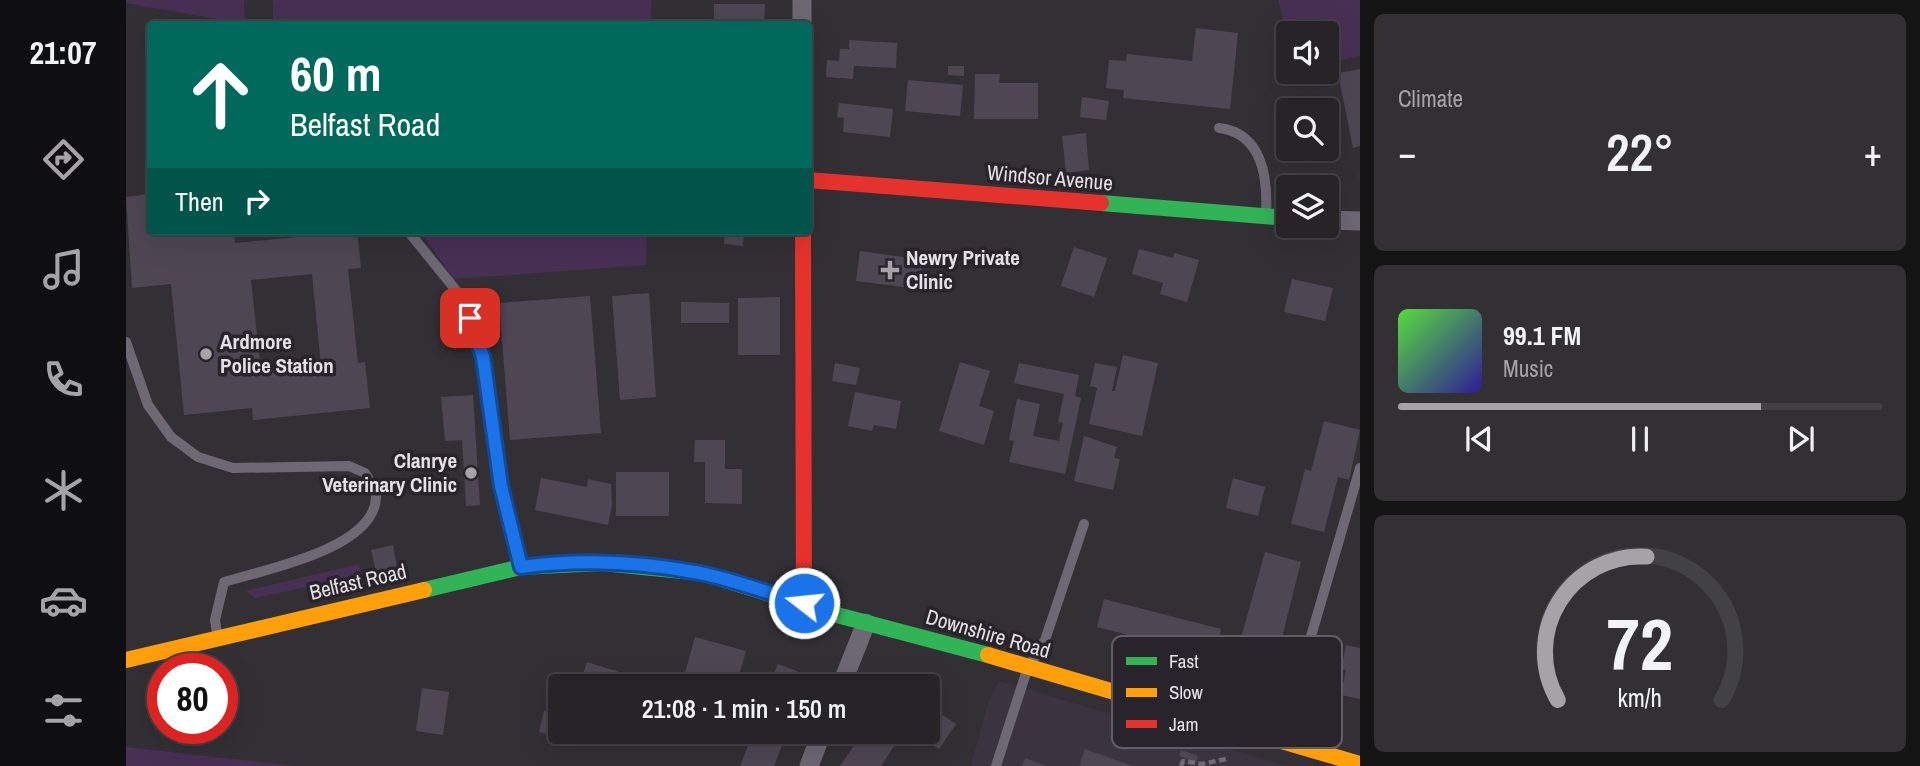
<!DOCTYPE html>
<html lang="en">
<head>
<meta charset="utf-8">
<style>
	:root { --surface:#262427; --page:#323033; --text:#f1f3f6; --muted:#a4a4a7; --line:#424144; --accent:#a6a3a8 }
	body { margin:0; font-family:"Archivo Narrow",sans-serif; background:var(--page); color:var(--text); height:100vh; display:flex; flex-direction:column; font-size:26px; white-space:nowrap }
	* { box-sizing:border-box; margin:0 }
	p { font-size:23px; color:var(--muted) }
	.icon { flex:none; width:38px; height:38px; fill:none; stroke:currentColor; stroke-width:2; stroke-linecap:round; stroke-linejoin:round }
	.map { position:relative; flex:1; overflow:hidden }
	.details { display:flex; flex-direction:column; gap:14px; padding:14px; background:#151415; width:560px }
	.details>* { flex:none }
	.banner { position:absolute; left:21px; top:21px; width:665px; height:214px; border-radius:7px; box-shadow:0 7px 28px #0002,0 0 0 2px var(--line); background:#00695c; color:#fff; overflow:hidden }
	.tools { position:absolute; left:1150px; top:21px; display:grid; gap:14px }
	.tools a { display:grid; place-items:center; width:63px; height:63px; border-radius:7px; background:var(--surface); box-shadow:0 7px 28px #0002,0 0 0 2px var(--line); font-size:35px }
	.speed { position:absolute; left:21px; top:653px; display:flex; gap:14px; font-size:35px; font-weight:700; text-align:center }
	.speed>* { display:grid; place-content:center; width:91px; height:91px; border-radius:50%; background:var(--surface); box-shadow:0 7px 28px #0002,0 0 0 2px var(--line); line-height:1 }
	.speed .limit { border:10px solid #d22; background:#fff; color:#111 }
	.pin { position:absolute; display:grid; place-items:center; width:60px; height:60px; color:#fff; margin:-30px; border-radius:14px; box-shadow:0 4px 10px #0006 }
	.me { position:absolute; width:77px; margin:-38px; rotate:286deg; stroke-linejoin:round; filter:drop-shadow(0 0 5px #0008) }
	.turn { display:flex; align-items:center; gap:24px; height:147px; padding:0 28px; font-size:32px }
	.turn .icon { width:91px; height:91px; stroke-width:2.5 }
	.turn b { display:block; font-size:49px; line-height:60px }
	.then { display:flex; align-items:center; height:66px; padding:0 28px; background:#0003; gap:14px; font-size:26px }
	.big { font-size:52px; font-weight:600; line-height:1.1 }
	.details .card { flex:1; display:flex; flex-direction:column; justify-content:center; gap:10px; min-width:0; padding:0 24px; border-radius:10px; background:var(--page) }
	.details .dial { align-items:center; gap:0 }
	.dial svg { height:182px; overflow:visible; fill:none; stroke:var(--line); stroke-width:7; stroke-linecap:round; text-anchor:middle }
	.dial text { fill:var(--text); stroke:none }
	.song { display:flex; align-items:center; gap:21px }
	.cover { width:84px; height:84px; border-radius:10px; background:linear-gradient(135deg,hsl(110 70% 55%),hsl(250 70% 35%)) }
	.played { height:7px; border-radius:4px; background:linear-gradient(90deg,var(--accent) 75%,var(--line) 75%) }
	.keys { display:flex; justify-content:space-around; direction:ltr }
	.heat { display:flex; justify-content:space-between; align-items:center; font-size:38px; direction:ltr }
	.trip { position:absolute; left:422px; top:674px; width:392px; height:70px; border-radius:7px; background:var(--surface); box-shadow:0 7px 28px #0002,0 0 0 2px var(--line); font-weight:600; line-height:70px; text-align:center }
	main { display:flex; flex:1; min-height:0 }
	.tabs { display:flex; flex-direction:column; width:126px; justify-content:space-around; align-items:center; background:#0f0e10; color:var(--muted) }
	.tabs .icon { width:49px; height:49px }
	.tabs .selected { color:var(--accent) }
	.tabs b { font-size:32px; color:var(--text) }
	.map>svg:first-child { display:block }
	.built { fill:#3b333f }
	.green { fill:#483054 }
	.building { fill:#4f4654; fill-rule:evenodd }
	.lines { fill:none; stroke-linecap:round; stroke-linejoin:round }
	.path { stroke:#706b73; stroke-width:4.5; stroke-dasharray:7 3.5; stroke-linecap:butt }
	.lane { stroke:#6e6774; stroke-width:10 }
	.street { stroke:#6e6774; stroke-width:19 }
	.fast { stroke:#30b455; stroke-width:16 }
	.slow { stroke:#ff9f0a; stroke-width:16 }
	.jam { stroke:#e5322d; stroke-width:16 }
	.route-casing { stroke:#114b97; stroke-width:18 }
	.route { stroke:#1a73e8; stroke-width:12 }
	.poi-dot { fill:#a6a3a8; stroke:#29242c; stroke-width:2.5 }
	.labels { text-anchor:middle; stroke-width:7; stroke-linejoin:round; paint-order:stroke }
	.street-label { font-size:21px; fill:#e5e1e6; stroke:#29242c }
	.poi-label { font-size:21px; font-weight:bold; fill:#e5e1e6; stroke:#29242c; text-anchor:start }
	.key { fill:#29242c; stroke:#615d64; stroke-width:2 }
	.key-label { font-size:19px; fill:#e5e1e6 }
</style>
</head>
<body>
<main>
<nav class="tabs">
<b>21:07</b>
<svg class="icon selected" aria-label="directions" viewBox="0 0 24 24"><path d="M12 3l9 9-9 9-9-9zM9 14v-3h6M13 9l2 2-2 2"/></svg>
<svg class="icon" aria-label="music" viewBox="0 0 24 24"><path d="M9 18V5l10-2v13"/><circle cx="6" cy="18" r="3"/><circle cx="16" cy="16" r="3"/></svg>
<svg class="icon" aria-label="phone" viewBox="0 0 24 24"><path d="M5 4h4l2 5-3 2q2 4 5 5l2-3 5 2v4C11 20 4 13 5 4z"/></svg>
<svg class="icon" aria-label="climate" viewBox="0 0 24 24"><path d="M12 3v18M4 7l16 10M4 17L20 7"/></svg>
<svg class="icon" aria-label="car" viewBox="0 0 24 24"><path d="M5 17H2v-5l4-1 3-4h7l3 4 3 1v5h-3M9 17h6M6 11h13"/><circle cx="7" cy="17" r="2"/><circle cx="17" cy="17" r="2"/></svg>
<svg class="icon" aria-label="filters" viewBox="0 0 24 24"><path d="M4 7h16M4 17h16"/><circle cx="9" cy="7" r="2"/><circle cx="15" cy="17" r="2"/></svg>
</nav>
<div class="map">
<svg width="1234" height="766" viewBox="0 0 1234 766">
	<rect width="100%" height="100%" fill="#323034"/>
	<path class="built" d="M873,681L1161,766H845L861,706Z"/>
	<g class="green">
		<path d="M0,0H118L119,24L0,3Z"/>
		<rect x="147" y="0" width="378" height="24"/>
		<path d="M1152,0H1234V56L1201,63L1200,33H1162V36Z"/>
		<path d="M294,231H521L520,265L328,279Z"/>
		<path d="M233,564L236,575L129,598L120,591Z"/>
		<path d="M0,747L170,766H0Z"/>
	</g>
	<g class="building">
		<path d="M588,4H639L638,24H588Z"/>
		<path d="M1070,28L1112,33L1104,109L997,98L998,90L980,88L983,60L1000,61L1001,54L1066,61Z"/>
		<path d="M723,40L771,43L770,68L728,66L727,79L700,77L701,60L713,61L714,49H723Z"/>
		<path d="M822,66H838V76L822,75Z"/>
		<path d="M1234,69V146L1227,148L1212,73Z"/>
		<path d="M849,74H874L873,83H912V119H848Z"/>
		<path d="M782,80L837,85L834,116L779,111Z"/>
		<path d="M956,97L983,101L980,120L954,117Z"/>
		<path d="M713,103L767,109L764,137L717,132L718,118L711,117Z"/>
		<path d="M960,133L963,170L940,173L936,136Z"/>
		<path d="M24,194V231H108L109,243L231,231L235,268L222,269L232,363L239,362L244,408L127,420L126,408L58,415L45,284L6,288L0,197ZM186,274L195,366L135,372L125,280Z"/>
		<path d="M599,232L618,234L617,246L598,244Z"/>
		<path d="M948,247L981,258L968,297L935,286Z"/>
		<path d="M1013,249L1047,258L1048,253L1073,260L1061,302L1034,294L1037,283L1006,274Z"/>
		<path d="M734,251L797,260L793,289L730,281Z"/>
		<path d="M1166,279L1207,288L1199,321L1158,312Z"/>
		<path d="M523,293L530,397L494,400L486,296Z"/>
		<path d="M464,296L475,433L384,440L373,303Z"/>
		<path d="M654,297V355H612V298Z"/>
		<path d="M555,302L603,303V323H555Z"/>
		<path d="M997,355L1032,363L1016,436L963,424L971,388L964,386L969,363L991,367L986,391H989Z"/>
		<path d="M834,362L864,371L853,406L868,411L858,445L813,431Z"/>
		<path d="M709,363L734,368L730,385L706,381Z"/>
		<path d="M893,363L953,375L949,396L955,398L939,474L883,462L888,441L883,440L891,399L914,404L907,436L933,441L937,423L932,422L938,394L888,383Z"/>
		<path d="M729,392L775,401L770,429L748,425L746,431L722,426Z"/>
		<path d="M347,395L354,505L340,506L336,440L319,441L315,397Z"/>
		<path d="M1198,421L1234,430L1223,480L1212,477L1198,532L1165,524L1179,469L1185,471Z"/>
		<path d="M958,436L991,447L988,458L994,459L987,490L948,481Z"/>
		<path d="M569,440H599V469H616V504L579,503V462H568Z"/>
		<rect x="490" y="472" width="53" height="44"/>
		<path d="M415,478L461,487L462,479L485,484L486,504L482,525L409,510Z"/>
		<path d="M1107,478L1139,487L1132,516L1100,508Z"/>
		<path d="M267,545L271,568L250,572L245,550Z"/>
		<path d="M1139,552L1175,562L1146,677L1107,667Z"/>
		<path d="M978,599L1095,629L1088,657L971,627Z"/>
		<path d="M569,637L620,651L610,686H567L568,683L557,680Z"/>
		<path d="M1220,645L1234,648V699L1215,695L1220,670L1215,669Z"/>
		<path d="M461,662L506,676L504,680L521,686H453Z"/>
		<path d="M652,664L681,675L677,686H643Z"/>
		<path d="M296,688L323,692L317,735L290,731Z"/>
		<path d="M802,705L830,724L813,749L787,732H802Z"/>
		<path d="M418,711L434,715V732H446L444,740L413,732Z"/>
		<path d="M633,732L658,740L648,766H614L626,736L630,738Z"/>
		<path d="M737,732H752L770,743L755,766H714Z"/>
		<path d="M959,749L1007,766H953Z"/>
		<path d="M1055,750L1072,756L1070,762L1053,756Z"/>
		<path d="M899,758L920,766H896Z"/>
	</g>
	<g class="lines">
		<path class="path" d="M1055,766L1057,761L1076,764L1100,759"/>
		<g class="lane">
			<path d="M1093,128C1136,133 1142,177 1140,214"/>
			<path d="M282,231L337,299L357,357L375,486L393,559"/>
			<path d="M0,342L22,405L45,437L72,457L107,468L223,466L239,473C243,480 250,489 250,497C249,549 137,570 98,582L89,620L91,633"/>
			<path d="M907,660L919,640L958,524"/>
			<path d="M1156,736L1234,468"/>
			<path d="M870,766L900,673"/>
		</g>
		<g class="street">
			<path d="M676,0V24"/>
			<path d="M1200,220L1234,221"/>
			<path d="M715,686L740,623"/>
			<path d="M683,766L696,732"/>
		</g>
		<g class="fast">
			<path d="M975,203L1162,218"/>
			<path d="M298,590L395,567L476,563L577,573L711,615L862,655"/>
		</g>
		<g class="slow">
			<path d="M862,655L1234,764"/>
			<path d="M0,660L298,590"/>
		</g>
		<g class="jam">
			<path d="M682,180L975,203"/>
			<path d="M677,231L678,603"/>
		</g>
	</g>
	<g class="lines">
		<defs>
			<path id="route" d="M344,318L357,357L375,486L395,567C453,559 516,562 574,573C609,580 644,594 678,603"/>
		</defs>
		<use href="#route" class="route-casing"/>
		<use href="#route" class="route"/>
	</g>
	<g class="poi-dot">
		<path d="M760.5 259.5h7v7h7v7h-7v7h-7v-7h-7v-7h7z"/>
		<circle cx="80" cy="354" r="7"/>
		<circle cx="345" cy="473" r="7"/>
	</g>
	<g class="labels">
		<g class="street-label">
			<text transform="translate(924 178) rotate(5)" y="7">Windsor Avenue</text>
			<text transform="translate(232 582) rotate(-13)" y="7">Belfast Road</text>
			<text transform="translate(862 634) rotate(16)" y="7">Downshire Road</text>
		</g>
		<g class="poi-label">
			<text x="780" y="265">Newry Private<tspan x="780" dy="24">Clinic</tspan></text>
			<text x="94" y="349">Ardmore<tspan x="94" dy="24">Police Station</tspan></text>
			<text x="331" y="468" text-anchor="end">Clanrye<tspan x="331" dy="24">Veterinary Clinic</tspan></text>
		</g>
	</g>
	<rect x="986" y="636" width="230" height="112" rx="10" class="key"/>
	<rect x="1000" y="657" width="31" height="8" fill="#30b455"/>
	<rect x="1000" y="688" width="31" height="9" fill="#ff9f0a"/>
	<rect x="1000" y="720" width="31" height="8" fill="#e5322d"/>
	<g class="key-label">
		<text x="1043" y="668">Fast</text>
		<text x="1043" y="699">Slow</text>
		<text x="1043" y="731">Jam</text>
	</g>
</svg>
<div class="tools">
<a><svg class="icon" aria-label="sound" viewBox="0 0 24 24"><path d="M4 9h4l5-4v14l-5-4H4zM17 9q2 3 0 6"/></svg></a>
<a><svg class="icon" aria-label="search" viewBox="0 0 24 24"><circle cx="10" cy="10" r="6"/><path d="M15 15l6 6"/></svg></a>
<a><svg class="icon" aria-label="layers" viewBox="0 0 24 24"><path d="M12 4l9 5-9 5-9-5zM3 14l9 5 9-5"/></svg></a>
</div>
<div class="speed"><div class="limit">80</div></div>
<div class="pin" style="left:344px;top:318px;background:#d93025"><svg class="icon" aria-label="arrive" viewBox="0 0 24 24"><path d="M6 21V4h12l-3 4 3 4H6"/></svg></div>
<svg class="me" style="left:678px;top:603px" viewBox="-20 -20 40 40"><circle r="17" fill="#1a73e8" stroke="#fff" stroke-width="3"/><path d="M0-11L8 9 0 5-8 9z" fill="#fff"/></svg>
<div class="trip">21:08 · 1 min · 150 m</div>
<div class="banner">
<div class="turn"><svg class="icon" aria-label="ahead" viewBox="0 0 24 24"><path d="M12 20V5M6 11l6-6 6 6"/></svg><div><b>60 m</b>Belfast Road</div></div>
<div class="then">Then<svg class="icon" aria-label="right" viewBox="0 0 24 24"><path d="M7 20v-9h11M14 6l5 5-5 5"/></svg></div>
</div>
</div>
<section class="details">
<div class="card"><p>Climate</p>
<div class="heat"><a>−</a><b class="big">22°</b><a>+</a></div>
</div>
<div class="card">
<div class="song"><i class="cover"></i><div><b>99.1 FM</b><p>Music</p></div></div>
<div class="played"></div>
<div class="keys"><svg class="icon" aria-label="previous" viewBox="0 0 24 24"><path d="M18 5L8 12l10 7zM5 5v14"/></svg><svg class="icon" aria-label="pause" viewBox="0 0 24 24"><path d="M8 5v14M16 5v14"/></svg><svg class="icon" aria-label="next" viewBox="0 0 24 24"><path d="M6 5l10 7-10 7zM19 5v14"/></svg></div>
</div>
<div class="card dial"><svg viewBox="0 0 100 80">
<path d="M14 69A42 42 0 1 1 86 69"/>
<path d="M14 69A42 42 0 0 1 53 6" stroke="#a6a3a8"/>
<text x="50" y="56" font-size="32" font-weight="700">72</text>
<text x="50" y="72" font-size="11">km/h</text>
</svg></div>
</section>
</main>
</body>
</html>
